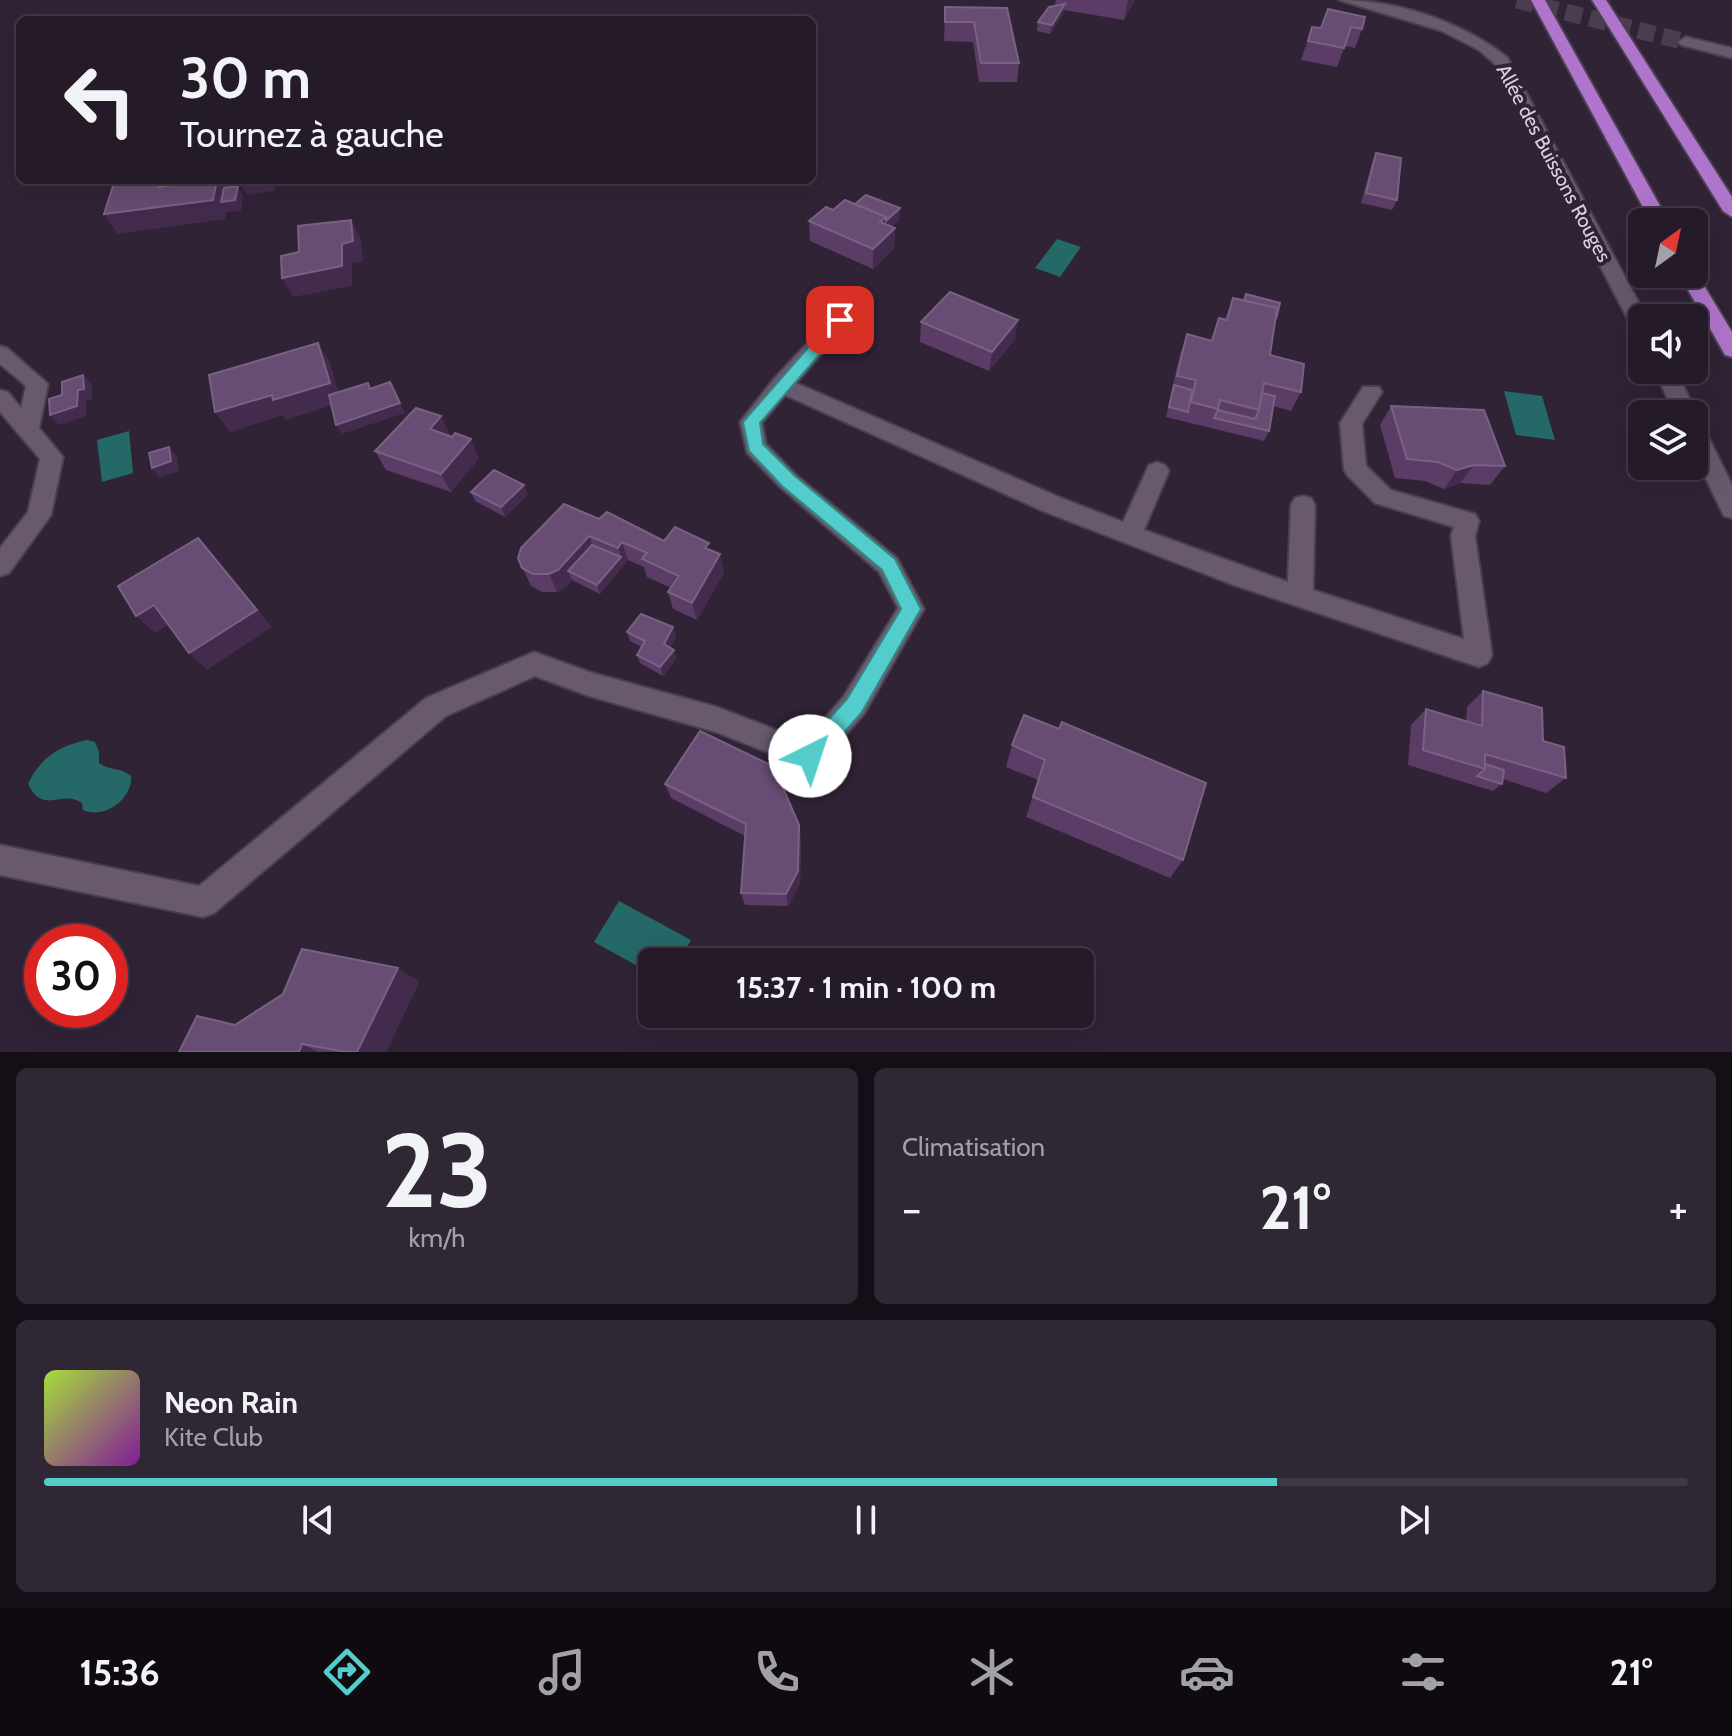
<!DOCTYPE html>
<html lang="fr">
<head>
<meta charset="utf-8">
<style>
	:root { --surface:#241a28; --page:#302734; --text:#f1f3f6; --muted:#a3a1a8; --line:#413845; --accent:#53cdcb }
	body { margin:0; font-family:Cabin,sans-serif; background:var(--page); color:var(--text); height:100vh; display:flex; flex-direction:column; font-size:30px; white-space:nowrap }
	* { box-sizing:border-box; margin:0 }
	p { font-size:26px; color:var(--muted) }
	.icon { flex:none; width:44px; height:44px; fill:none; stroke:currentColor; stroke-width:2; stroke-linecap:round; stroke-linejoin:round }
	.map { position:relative; height:1052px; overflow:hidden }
	.drawer { display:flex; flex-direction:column; gap:16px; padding:16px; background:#140e16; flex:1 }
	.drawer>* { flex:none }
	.hud { position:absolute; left:16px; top:16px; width:800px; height:168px; border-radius:12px; box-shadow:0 8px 32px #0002,0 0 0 2px var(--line); background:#241a28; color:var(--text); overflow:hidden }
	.needle { width:52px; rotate:33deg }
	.buttons { position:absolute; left:1628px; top:208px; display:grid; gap:16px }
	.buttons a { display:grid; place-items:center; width:80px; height:80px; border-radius:12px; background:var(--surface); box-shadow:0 8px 32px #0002,0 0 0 2px var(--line); font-size:40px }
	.speed { position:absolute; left:24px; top:924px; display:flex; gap:16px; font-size:40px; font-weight:700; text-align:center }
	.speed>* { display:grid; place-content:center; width:104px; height:104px; border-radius:50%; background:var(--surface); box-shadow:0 8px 32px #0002,0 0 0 2px var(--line); line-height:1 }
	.speed .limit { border:12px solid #d22; background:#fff; color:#111 }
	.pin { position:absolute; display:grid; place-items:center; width:68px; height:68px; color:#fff; margin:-34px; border-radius:16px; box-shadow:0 4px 12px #0006 }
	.me { position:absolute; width:88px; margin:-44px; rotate:41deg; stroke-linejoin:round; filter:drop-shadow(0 0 6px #0008) }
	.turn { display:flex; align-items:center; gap:28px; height:168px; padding:0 32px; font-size:36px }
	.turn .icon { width:104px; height:104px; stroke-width:2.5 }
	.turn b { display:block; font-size:56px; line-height:68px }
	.big { font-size:60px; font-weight:700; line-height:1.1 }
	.drawer .widget { flex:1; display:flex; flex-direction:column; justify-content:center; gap:12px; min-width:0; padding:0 28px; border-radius:12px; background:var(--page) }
	.drawer .dial { align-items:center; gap:0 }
	.dial b { font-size:104px; line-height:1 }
	.song { display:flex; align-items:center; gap:24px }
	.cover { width:96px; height:96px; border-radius:12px; background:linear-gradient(135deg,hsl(80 70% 55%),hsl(290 70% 35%)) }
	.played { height:8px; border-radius:4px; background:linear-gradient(90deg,var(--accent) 75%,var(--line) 75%) }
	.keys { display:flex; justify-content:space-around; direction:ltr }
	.heat { display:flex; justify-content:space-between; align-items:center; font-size:44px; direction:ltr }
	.drawer .tiles { flex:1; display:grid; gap:16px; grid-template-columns:1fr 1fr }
	.widget:last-child { grid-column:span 2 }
	.trip { position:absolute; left:638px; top:948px; width:456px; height:80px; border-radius:12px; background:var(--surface); box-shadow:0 8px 32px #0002,0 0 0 2px var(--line); font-weight:700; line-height:80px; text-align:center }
	.tabs { display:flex; height:128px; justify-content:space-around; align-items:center; background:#0e0a10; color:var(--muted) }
	.tabs .icon { width:56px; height:56px }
	.tabs .selected { color:var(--accent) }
	.tabs b { font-size:36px; color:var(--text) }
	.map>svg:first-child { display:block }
	.water { fill:#246867 }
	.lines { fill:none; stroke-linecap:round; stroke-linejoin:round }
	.minor-tunnel { stroke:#493d4f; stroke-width:17; stroke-dasharray:17 8; stroke-linecap:butt }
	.minor-casing { stroke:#4a3f4f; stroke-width:4 }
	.highway-casing { stroke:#4a3f4f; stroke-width:4 }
	.minor { fill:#68596f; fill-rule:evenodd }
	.highway { fill:#af74cb; fill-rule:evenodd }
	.wall { fill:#5a3c67 }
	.shaded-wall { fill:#432b4e }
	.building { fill:#674c74; stroke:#796184; stroke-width:2 }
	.route { fill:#53cdcb; stroke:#368584; stroke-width:2 }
	.labels { text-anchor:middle; stroke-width:8; stroke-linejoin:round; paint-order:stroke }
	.far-street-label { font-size:20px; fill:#d9d1dd; stroke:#302336 }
</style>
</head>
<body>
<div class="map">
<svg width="1732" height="1052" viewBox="0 0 1732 1052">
	<rect width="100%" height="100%" fill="#302336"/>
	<g class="water">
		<path d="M1057,239L1081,247L1060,277L1035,268Z"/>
		<path d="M1504,391L1542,396L1555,440L1516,435Z"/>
		<path d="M129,431L133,473L102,482L97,440Z"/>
		<path d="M87,740L95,742L99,752V763C110,771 121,767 131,776C133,798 105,820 83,810L82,803C61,789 44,816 28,784C40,758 60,745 87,740Z"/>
		<path d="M619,901L691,940L679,962H652V974L594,942Z"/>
	</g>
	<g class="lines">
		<path class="minor-tunnel" d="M1517,0L1686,42"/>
		<defs>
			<g id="minor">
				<path d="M1339,0C1397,0 1460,21 1507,57L1647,318H1642V334L1632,327L1494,63L1479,50L1442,31Z"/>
				<path d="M1686,37L1732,48V58L1681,45L1678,42Z"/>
				<path d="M840,313L847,315L850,320L847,325L796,383L1059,497L1123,522L1149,465L1157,462L1165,465L1169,471L1144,530L1288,582L1291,505L1295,498L1303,496L1311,498L1315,505L1313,590L1464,639L1451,536L1454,527L1375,503L1347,475L1344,469L1340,423L1363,387H1379L1382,392L1362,424L1366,466L1391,490L1475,514L1479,521L1475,536L1492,655L1488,663L1479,667L1231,584L1043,511L785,395L762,423L766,444L796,475L897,558L924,609L864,714L820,765L810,769L716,732L589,696L535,676L446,716L214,913L203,917L0,875V845L199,886L426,698L534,652L589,672L717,707L805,741L844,696L898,608L879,572L780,487L747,453L740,422L773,380L833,315Z"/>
				<path d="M0,346L7,348L48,384L39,428L63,457L51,515L9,573L0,576V548L28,512L40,459L0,412V390L8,392L21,408L26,386L0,364Z"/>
				<path d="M1654,370H1676L1697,414L1694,419V414H1675Z"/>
				<path d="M1694,422L1702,424L1732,485V518L1724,516L1694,454Z"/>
			</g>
			<g id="highway">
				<path d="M1531,0H1545L1669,222H1651Z"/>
				<path d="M1592,0H1606L1732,197V217L1723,211Z"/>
				<path d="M1694,269L1732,332V357L1725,355L1679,274H1694Z"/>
			</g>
		</defs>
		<use href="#minor" class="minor-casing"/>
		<use href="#highway" class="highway-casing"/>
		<use href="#minor" class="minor"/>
		<use href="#highway" class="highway"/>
	</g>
	<g class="wall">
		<path d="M1056,0H1135L1124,20L1064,10V13L1050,34L1037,31L1038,22L1055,5Z"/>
		<path d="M945,7L1007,8L1019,63L1017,82H979L973,42L944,41Z"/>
		<path d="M1328,9L1362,29L1355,48L1345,46L1337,67L1301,60L1312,27L1321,28Z"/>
		<path d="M1376,153L1397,200L1392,210L1361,203L1372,163Z"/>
		<path d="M855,204L900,219L891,227L895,228L894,248L873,269L810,241L809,221L833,210Z"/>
		<path d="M1246,294L1276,319L1270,355L1301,392L1291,411L1273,406L1269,431L1264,441L1166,417L1180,354L1187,334L1211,340L1219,318L1225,319L1233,298L1243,300Z"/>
		<path d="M921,322L1015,339L989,371L920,342Z"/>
		<path d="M1391,406L1505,466L1490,485L1460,483L1444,489L1425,481L1395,478L1380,425Z"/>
		<path d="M450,436L479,458L451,492L386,470L375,451Z"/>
		<path d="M471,492L528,494L505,517L475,501Z"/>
		<path d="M599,519L664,541L711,551L724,572L697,620L673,609L668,592L671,588L647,577L644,567L628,560L600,594L572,580L565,588L557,592H542L531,586L518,558Z"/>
		<path d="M627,632L676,636L670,648L674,650L676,659L663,676L640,663L637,655L642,647L630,641Z"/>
		<path d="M1483,691L1543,741L1566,778L1546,793L1503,779L1502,784L1493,791L1408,765L1411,725L1426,709L1466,721L1467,707Z"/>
		<path d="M1024,715L1183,860L1170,878L1026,817L1038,780L1006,767L1012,745Z"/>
		<path d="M779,769L781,784L799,825L801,839L800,884L788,906L745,905L741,893L745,836L671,798L665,784Z"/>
		<path d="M398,968L419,982L386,1052H179L235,1025Z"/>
	</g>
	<g class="shaded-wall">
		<path d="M1128,0H1135L1124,20L1128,1Z"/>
		<path d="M1065,4L1064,13L1050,34L1052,25Z"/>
		<path d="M160,180H163L173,197L217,180H225L231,190L238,186L243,196L241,211L227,212L225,219L118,234L104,214L159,187Z"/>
		<path d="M171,180H207L174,185Z"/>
		<path d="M269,180H276L275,191L247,195L241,185Z"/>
		<path d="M900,208V219L886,231L895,228L894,248L873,269V249L880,222Z"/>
		<path d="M351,220L361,240L363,261L352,263V286L293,297L282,278Z"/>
		<path d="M1018,320L1015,339L989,371L992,352Z"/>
		<path d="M318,343L330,362L341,402L286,420L283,415L230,432L215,412Z"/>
		<path d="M83,375L92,385V399L86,400V416L59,425L50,415L78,390Z"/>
		<path d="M390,382L405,413L342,434L336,425Z"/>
		<path d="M441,416L451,436L440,448L430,429Z"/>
		<path d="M471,439L479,458L451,492L441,474Z"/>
		<path d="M169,447L177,457L179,471L160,478L152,468Z"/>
		<path d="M1474,465L1460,483L1444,489L1457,470Z"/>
		<path d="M524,485L528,494L505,517L501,507Z"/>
		<path d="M589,536L596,554L568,571L572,580L565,588L557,592L549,574Z"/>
		<path d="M198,538L272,627L207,670L189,653Z"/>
		<path d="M622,542L628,560L600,594L597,585L621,557L618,548Z"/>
		<path d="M720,554L724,572L697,620L692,603Z"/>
		<path d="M154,605L172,622L155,633L136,616Z"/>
		<path d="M673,627L676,636L667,653L664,644Z"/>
		<path d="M674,650L676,659L663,676L660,667Z"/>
		<path d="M799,825L801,839L800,884L788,906L786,894Z"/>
		<path d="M398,968L419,982L386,1052H357Z"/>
		<path d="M302,1044L319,1052H299Z"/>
	</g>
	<g class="building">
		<path d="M1065,4L1052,25L1038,22L1049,7Z"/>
		<path d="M945,7L1007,8L1019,63H981L974,22H945Z"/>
		<path d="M1328,9L1365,17L1362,29L1351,27L1344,48L1308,41L1312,27L1321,28Z"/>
		<path d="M1376,153L1401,158L1397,200L1366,193Z"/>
		<path d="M139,180H160L159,187L176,184L189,180H217L213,200L104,214L114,183Z"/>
		<path d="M242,180H269L241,185Z"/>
		<path d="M238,186L235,200L221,202L224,188Z"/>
		<path d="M866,195L900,208L886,221V217L855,204Z"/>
		<path d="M845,200L886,217L880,222L895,228L873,249L809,221L826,207L833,210Z"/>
		<path d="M351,220L353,241L342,244V266L282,278L281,256L299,252L298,226Z"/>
		<path d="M950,292L1018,320L992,352L921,322Z"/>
		<path d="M1246,294L1280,303L1276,319L1277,308L1244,301Z"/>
		<path d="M1233,298L1277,308L1270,355L1304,364L1301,392L1264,383L1259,410L1220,400L1218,409L1191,402L1196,380L1177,376L1187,334L1212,341L1219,318L1227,320Z"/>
		<path d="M318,343L330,383L273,400L272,395L215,412L209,375Z"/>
		<path d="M83,375L84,389L78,390L77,406L50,415L49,399L62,395V382Z"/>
		<path d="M390,382L400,403L336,425L329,395L368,383L370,389Z"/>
		<path d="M1174,385L1192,390L1188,412L1169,407Z"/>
		<path d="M1262,393L1275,396L1269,431L1214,418L1218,410L1255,419L1259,410Z"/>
		<path d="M1391,406L1484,410L1505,466L1474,465L1457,470L1438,462L1407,459Z"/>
		<path d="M416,408L441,416L430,429L452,437L455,433L471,439L441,474L375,451Z"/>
		<path d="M169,447L171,461L152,468L149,453Z"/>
		<path d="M494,470L524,485L501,507L471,492Z"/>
		<path d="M564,504L599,519L607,512L664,541L675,527L709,543L705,548L720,554L692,603L668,592L679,576L642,559L647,553L622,542L618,548L589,536L558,570L549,574H533L522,568L518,558L521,548Z"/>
		<path d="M198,538L257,610L189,653L154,605L136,616L118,586Z"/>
		<path d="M592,545L621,557L597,585L568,571Z"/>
		<path d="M641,614L673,627L664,644L674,650L660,667L637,655L645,641L627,632Z"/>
		<path d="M1483,691L1542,708L1543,741L1564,747L1566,778L1485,754V769L1423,750L1426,709L1482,726Z"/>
		<path d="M1024,715L1059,729L1062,722L1206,783L1183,860L1033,797L1045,760L1012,745Z"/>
		<path d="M700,731L779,769L777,774L799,825L798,871L786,894L741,893L746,824L665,784Z"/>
		<path d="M1485,764L1504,770L1502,784L1477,776L1485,769Z"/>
		<path d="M302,949L398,968L357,1052H346L302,1044L299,1052H179L197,1016L235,1025L283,994Z"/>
	</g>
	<path class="route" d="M840,315L848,320L846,324L760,423L763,444L795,476L895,559L921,609L862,712L818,763L810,766L802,763L799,756L802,749L847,699L901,609L882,570L782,486L749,451L743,422L835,317Z"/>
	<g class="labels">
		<g class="far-street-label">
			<text transform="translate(1554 163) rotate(62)" y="7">Allée des Buissons Rouges</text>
		</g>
	</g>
</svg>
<div class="buttons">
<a><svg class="needle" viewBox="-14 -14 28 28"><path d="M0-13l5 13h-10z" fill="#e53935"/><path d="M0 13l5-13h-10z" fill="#a3a1a8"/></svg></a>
<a><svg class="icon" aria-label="sound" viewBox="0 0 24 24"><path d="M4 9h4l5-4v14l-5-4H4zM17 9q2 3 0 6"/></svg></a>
<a><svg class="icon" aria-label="layers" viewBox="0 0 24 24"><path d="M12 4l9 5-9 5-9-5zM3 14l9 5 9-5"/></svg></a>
</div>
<div class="speed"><div class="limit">30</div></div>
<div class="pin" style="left:840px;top:320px;background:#d93025"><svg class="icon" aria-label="arrive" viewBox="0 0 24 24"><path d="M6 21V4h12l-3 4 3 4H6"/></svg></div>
<svg class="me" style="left:810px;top:756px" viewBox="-20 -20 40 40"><circle r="19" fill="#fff"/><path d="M0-13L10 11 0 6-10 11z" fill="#53cdcb"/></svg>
<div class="trip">15:37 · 1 min · 100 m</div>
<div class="hud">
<div class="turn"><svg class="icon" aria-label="left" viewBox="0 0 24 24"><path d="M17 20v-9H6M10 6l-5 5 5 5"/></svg><div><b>30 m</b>Tournez à gauche</div></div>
</div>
</div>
<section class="drawer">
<div class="tiles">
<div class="widget dial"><b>23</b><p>km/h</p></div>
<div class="widget"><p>Climatisation</p>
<div class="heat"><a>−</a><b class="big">21°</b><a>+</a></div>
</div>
<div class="widget">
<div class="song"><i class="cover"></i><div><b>Neon Rain</b><p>Kite Club</p></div></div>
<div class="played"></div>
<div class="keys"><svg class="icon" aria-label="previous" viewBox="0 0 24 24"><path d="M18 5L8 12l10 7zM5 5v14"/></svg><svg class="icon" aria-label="pause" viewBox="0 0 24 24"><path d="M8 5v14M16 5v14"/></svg><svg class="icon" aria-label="next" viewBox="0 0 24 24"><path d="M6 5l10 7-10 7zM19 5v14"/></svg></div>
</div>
</div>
</section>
<nav class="tabs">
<b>15:36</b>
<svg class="icon selected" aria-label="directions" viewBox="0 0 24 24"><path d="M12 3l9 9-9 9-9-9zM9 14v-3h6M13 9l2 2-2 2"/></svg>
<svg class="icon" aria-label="music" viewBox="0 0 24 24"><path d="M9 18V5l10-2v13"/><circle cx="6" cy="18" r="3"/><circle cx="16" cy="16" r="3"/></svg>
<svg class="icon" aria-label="phone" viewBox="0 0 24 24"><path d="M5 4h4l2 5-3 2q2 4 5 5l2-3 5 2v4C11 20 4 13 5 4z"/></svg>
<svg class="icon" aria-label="climate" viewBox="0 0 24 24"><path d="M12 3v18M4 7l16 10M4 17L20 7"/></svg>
<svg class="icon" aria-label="car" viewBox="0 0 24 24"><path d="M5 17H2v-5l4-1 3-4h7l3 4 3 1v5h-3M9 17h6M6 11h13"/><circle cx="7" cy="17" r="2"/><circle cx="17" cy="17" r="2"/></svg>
<svg class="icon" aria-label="filters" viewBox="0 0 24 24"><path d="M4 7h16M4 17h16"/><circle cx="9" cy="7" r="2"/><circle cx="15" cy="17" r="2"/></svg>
<b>21°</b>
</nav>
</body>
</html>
